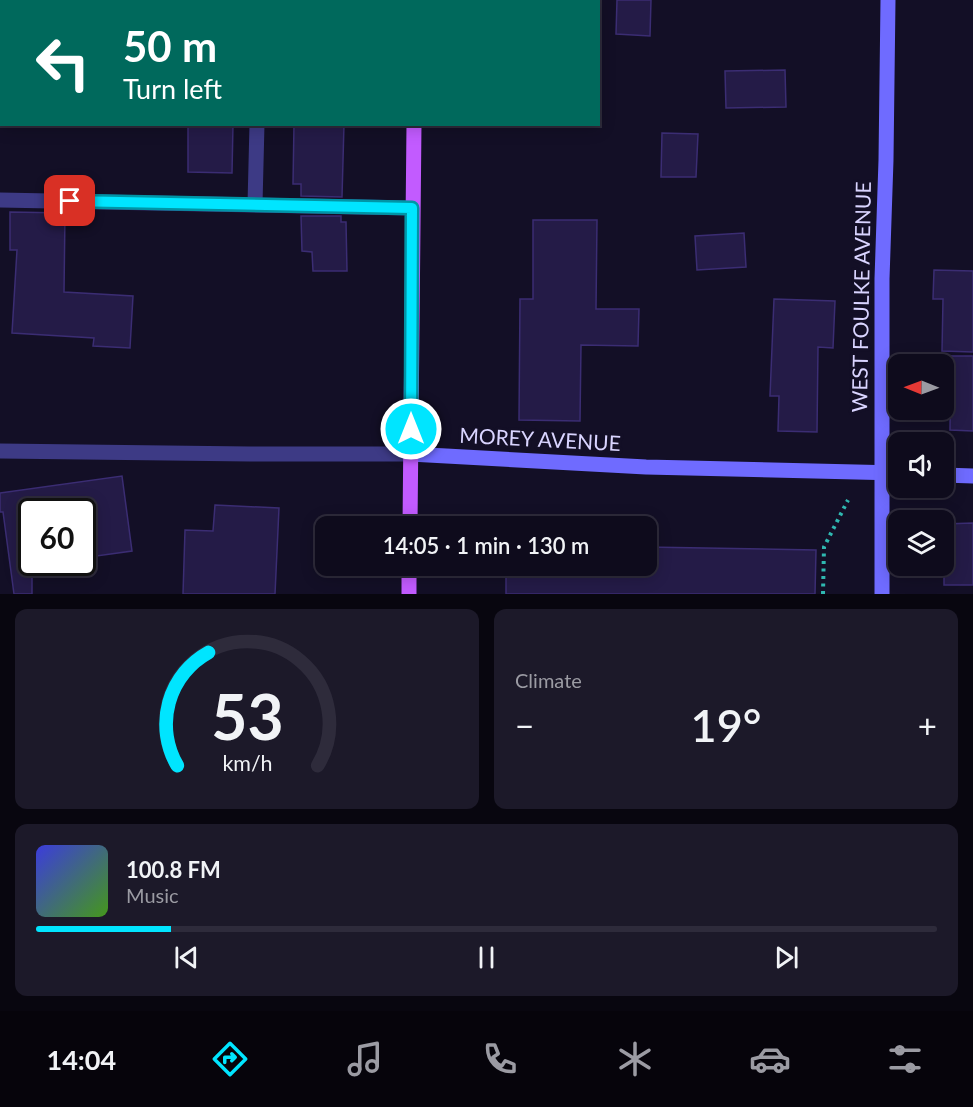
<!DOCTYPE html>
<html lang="en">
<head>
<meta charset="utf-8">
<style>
	:root { --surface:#0e0b1c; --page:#1c1929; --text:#f1f3f6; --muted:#9b9ba3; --line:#2e2b3b; --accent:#00e5ff }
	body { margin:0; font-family:Lato,sans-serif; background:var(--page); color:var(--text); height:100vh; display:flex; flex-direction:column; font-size:22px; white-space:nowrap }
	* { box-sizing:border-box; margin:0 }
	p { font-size:20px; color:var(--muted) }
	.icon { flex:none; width:33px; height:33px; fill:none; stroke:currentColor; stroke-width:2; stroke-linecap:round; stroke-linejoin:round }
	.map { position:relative; height:594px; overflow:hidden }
	.sheet { display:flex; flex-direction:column; gap:15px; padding:15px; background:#08060f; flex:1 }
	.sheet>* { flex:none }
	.hud { position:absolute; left:0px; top:0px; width:600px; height:126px; box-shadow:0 3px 15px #0003,0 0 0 2px var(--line); background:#00695c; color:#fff; overflow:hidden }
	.needle { width:39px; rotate:271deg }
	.fabs { position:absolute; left:888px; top:354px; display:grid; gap:12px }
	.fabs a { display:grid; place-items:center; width:66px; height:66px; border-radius:12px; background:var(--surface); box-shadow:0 3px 15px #0003,0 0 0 2px var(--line); font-size:30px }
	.speed { position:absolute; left:18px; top:498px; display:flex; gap:12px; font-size:30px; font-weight:700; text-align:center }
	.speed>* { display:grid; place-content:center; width:78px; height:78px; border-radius:50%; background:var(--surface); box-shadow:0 3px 15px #0003,0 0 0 2px var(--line); line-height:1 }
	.speed .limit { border:3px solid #111; border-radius:9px; background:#fff; color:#111 }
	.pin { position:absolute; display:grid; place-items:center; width:51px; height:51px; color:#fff; margin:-26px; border-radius:12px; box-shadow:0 3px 9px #0006 }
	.me { position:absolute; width:66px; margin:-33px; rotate:0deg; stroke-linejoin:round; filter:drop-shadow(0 0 4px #0008) }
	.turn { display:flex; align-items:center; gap:21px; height:126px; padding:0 24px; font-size:27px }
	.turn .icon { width:78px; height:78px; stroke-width:2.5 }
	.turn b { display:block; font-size:42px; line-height:51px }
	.big { font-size:45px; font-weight:600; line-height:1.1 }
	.sheet .tile { flex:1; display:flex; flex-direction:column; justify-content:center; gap:9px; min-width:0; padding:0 21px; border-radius:12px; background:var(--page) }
	.sheet .dial { align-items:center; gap:0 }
	.dial svg { height:156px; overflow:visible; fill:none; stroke:var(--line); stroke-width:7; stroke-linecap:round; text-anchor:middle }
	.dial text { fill:var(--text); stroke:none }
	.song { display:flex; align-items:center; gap:18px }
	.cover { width:72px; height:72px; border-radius:9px; background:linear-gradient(135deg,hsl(240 70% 55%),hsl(100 70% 35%)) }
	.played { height:6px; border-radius:3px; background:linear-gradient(90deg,var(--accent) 15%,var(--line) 15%) }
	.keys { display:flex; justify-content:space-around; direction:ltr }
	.heat { display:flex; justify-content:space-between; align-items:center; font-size:33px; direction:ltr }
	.sheet .tiles { flex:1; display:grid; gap:15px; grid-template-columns:1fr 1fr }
	.tile:last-child { grid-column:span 2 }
	.trip { position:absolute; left:315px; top:516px; width:342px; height:60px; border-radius:12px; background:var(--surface); box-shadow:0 3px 15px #0003,0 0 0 2px var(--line); font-weight:600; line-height:60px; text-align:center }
	.menu { display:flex; height:96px; justify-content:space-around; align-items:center; background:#06040b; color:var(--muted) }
	.menu .icon { width:42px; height:42px }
	.menu .current { color:var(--accent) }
	.menu b { font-size:27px; color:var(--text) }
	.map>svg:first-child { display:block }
	.building { fill:#241b47; stroke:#3b2d73; stroke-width:1.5 }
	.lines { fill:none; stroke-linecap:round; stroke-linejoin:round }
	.path { stroke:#2fb8b0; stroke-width:4; stroke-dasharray:3 4.5; stroke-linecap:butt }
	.lane { stroke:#3d3a85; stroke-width:15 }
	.street { stroke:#3d3a85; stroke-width:15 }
	.secondary { stroke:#6f6bff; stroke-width:15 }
	.primary { stroke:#c25bff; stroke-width:15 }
	.route-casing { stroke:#0095a6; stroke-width:15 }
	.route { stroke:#00e5ff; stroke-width:10 }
	.labels { text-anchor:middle; stroke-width:6; stroke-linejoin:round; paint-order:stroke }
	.street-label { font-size:21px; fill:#d9d4ff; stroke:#130f26 }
</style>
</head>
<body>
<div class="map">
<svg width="973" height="594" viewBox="0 0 973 594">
	<rect width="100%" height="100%" fill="#130f26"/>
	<g class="building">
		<path d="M617,0H651L650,36L616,34Z"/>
		<path d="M785,70L786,107L726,108L725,71Z"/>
		<path d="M188,124H233L232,173L188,172Z"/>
		<path d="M294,124H344L342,197L301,196V184H293Z"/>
		<path d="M662,133L698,134L696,177H661Z"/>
		<path d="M10,212L65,213L64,292L133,296L130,348L93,346L94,338L12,333L17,250H10Z"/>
		<path d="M301,216H341V222H346L347,271H313L312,252L302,251Z"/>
		<path d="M533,220H597L596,309H639L638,346L581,345L580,421L519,420L520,299H533Z"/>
		<path d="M744,233L746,267L697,270L695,236Z"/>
		<path d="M934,270L973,271V352L942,351L943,299H933Z"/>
		<path d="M774,299L835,301L833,348L818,347L817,432L778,431L779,396H770Z"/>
		<path d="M951,356H973V431L950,430Z"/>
		<path d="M122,476L132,551L82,558V512H32V594H14L3,512H0V493Z"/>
		<path d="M215,505L279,508L275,594H183L185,530L213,531Z"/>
		<path d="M973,523V585H944V524Z"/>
		<path d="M646,547L816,550L815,594H506V566H646Z"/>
	</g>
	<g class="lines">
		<path class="path" d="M823,594L824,547L848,500"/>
		<g class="lane">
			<path d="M0,20H2"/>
			<path d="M0,200L412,208"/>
			<path d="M255,204L257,124"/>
		</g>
		<path class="street" d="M0,451L250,454H410"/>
		<g class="secondary">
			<path d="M410,454L646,467L898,473"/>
			<path d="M944,475L973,476"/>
			<path d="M882,594V279L886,160L888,0"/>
		</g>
		<g class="primary">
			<path d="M418,2V0"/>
			<path d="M410,526L414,124"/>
			<path d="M409,594V566"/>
		</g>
	</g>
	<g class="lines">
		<defs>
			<path id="route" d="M70,201L412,208L411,429"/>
		</defs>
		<use href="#route" class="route-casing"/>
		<use href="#route" class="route"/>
	</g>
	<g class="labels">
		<g class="street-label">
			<text transform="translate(862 297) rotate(-89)" y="7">WEST FOULKE AVENUE</text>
			<text transform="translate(540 440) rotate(3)" y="7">MOREY AVENUE</text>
		</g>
	</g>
</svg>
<div class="fabs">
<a><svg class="needle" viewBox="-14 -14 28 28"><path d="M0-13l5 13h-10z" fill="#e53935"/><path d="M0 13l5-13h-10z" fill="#9b9ba3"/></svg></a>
<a><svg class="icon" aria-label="sound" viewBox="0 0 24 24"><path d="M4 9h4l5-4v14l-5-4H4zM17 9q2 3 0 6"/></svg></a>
<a><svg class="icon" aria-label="layers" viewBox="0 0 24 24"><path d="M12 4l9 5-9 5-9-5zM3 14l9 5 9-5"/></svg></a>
</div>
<div class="speed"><div class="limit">60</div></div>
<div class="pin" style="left:70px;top:201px;background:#d93025"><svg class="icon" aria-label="arrive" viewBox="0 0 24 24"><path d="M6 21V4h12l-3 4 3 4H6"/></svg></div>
<svg class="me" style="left:411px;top:429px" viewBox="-20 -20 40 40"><circle r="17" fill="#00e5ff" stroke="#fff" stroke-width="3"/><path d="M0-11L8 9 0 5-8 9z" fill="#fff"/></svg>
<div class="trip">14:05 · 1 min · 130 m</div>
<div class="hud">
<div class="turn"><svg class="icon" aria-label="left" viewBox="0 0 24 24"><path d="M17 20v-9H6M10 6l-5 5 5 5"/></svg><div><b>50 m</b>Turn left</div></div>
</div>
</div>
<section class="sheet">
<div class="tiles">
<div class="tile dial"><svg viewBox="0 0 100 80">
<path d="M14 69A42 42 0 1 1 86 69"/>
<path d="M14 69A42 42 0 0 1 30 11" stroke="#00e5ff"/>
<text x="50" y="56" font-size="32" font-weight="700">53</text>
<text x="50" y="72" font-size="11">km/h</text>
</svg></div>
<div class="tile"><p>Climate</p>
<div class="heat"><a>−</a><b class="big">19°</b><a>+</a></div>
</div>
<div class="tile">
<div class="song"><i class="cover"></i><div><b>100.8 FM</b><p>Music</p></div></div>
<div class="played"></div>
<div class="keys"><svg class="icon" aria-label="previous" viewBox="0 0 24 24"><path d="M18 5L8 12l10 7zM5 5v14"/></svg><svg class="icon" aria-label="pause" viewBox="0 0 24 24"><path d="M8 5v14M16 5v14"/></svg><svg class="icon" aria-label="next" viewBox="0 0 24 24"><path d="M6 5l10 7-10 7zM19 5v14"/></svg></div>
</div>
</div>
</section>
<nav class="menu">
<b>14:04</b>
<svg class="icon current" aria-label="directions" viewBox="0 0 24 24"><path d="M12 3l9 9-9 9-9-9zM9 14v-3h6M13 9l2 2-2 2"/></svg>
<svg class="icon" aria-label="music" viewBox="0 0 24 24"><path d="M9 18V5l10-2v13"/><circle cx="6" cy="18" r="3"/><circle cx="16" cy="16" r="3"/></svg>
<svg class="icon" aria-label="phone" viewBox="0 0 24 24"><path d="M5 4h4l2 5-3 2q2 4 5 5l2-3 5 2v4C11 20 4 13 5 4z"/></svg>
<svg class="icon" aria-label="climate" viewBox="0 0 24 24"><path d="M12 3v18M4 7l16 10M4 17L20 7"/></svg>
<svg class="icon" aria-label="car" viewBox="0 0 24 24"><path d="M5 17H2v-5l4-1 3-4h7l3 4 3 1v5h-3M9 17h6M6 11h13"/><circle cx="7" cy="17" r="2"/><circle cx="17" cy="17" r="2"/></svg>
<svg class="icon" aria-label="filters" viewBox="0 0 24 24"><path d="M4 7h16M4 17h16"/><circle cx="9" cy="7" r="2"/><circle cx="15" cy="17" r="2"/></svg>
</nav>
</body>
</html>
